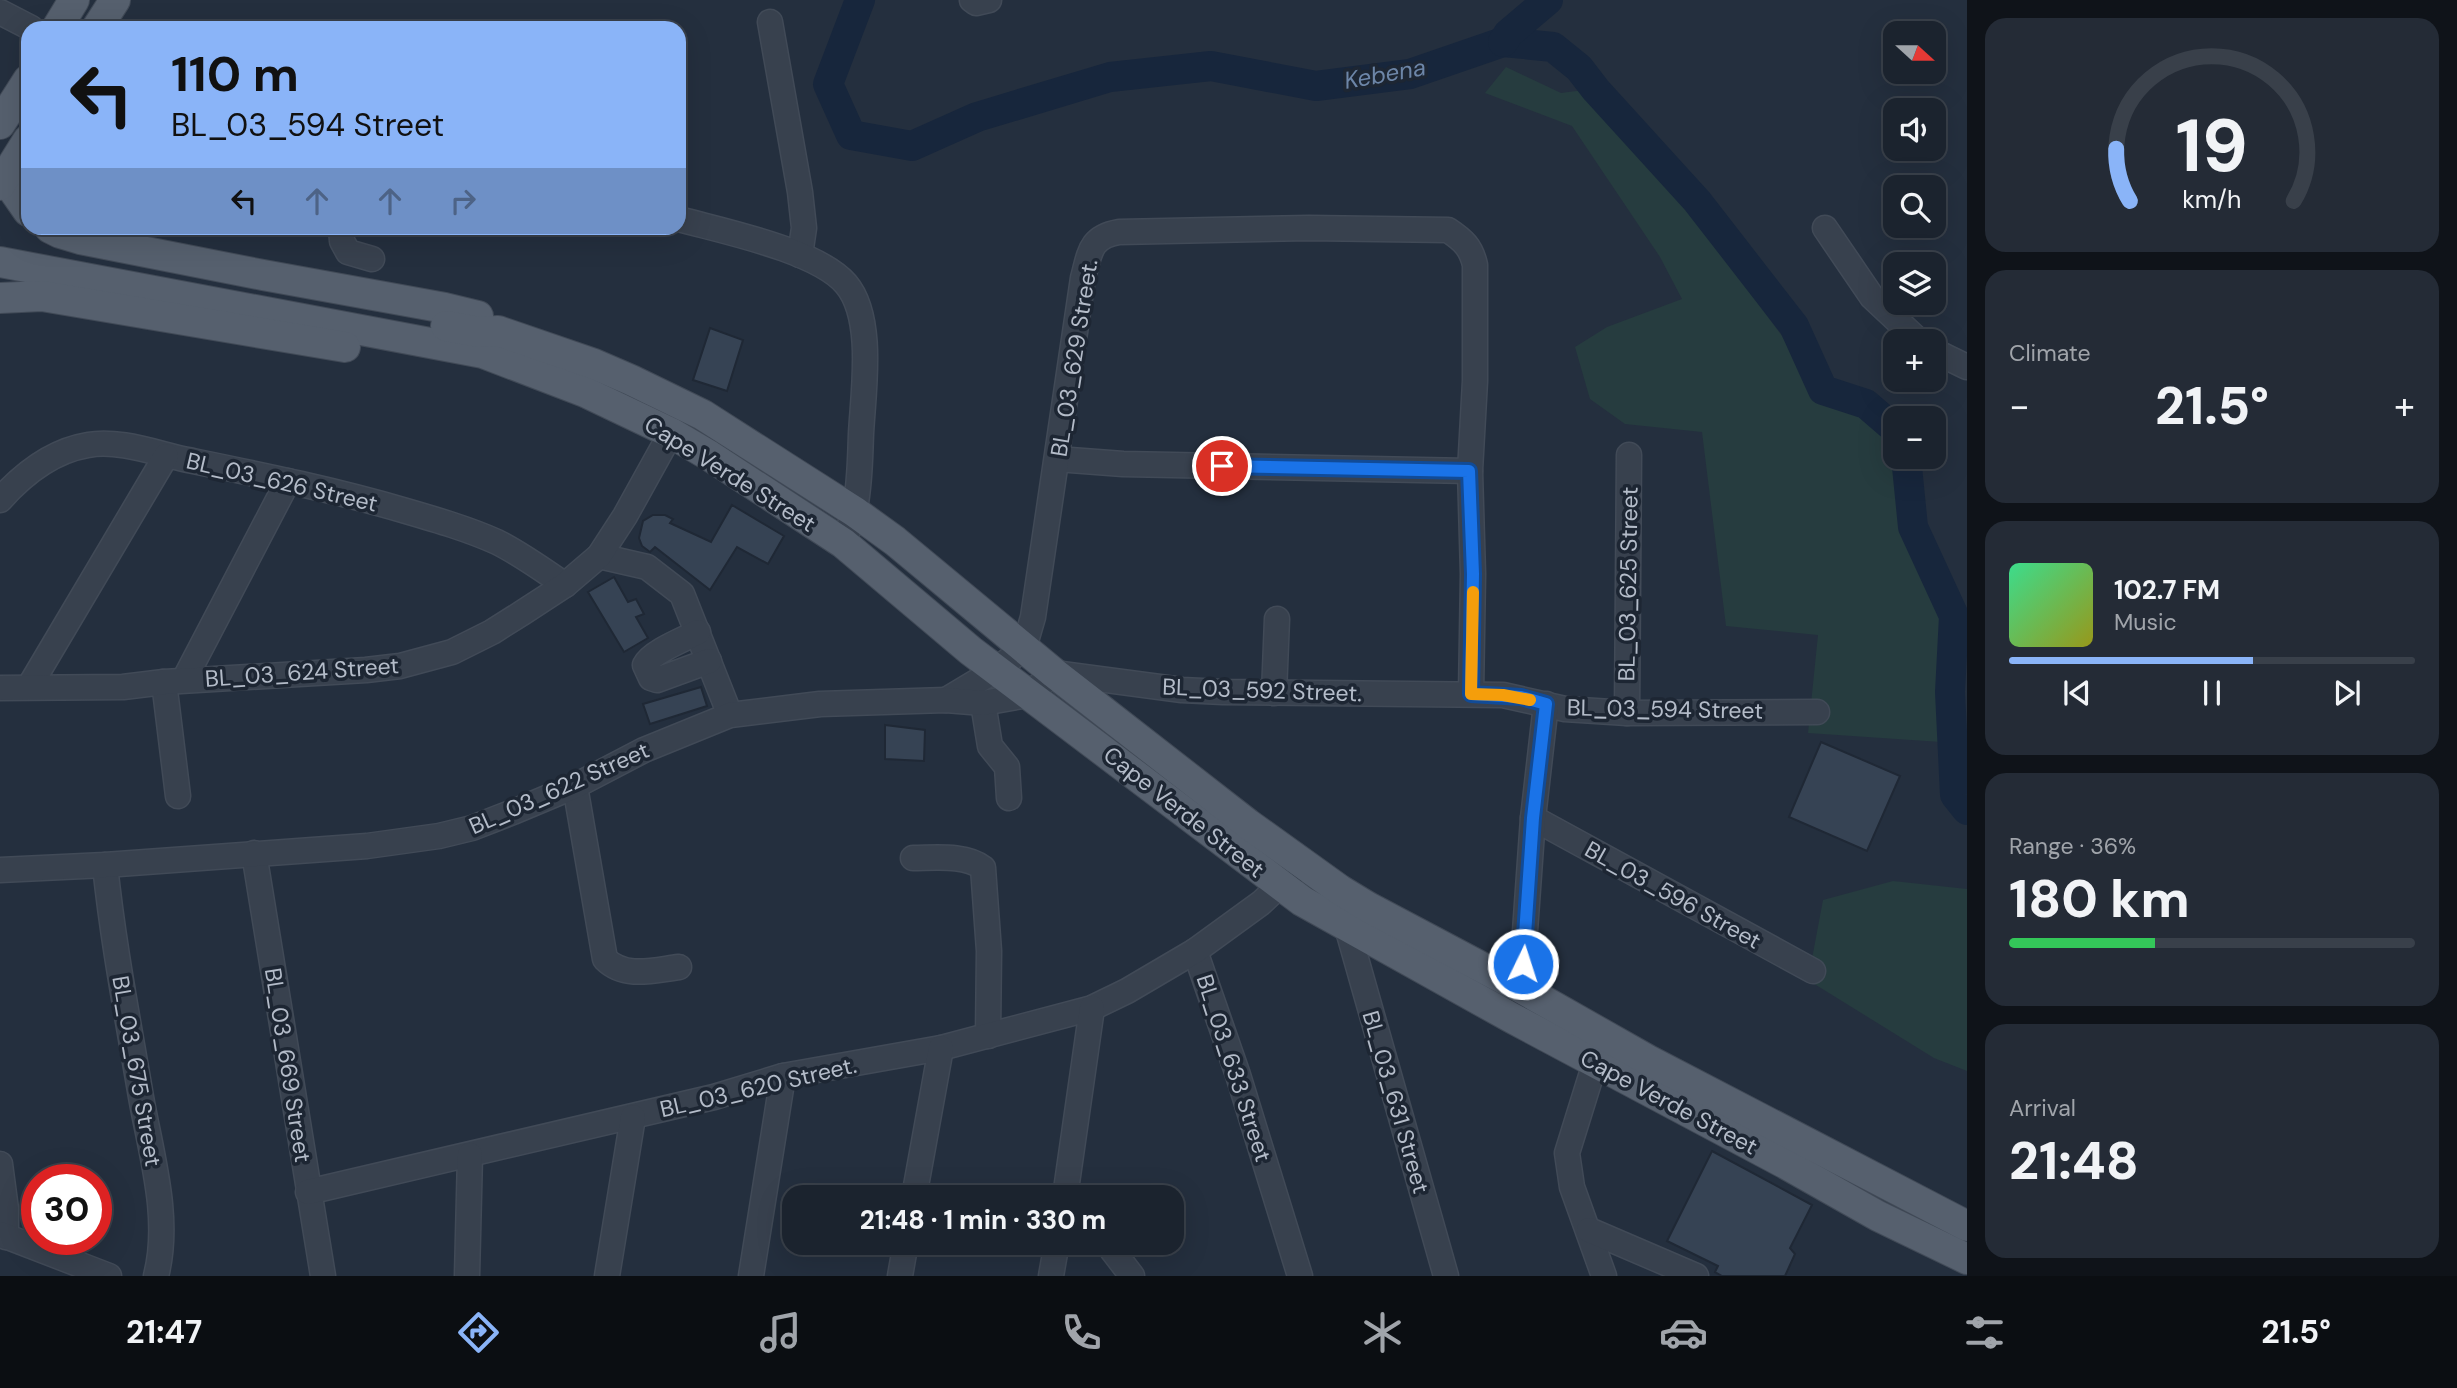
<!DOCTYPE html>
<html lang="en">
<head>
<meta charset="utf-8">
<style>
	:root { --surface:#1b232e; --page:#242b36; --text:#f1f3f6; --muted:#a0a4aa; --line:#39404a; --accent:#8ab4f8 }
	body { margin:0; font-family:"DM Sans",sans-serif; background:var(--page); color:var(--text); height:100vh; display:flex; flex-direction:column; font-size:26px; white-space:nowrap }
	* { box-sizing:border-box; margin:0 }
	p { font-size:23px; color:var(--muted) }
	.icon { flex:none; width:38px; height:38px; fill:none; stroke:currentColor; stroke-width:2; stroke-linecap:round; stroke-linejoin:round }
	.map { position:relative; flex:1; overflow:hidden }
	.panel { display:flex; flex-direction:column; gap:18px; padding:18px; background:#0f1319; width:490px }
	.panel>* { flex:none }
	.hud { position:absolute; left:21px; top:21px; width:665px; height:214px; border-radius:21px; box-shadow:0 7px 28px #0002,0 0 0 2px var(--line); background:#8ab4f8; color:#111; overflow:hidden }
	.needle { width:46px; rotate:111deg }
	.fabs { position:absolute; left:1883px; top:21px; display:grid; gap:14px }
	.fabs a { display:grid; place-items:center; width:63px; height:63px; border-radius:14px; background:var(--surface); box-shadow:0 7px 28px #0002,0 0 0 2px var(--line); font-size:35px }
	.speed { position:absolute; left:21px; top:1164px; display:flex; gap:14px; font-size:35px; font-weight:700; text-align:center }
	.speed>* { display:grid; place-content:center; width:91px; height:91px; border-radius:50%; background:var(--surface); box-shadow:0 7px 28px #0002,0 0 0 2px var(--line); line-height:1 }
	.speed .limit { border:10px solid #d22; background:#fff; color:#111 }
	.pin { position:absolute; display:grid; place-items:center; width:60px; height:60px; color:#fff; margin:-30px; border:4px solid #fff; border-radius:50%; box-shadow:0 2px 7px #0007 }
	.me { position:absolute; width:77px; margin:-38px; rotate:4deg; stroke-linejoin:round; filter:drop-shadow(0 0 5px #0008) }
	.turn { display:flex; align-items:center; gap:24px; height:147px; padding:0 35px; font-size:32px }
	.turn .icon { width:91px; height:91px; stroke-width:2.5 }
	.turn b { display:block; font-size:49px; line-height:60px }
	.lanes { display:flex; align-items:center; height:66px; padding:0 35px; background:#0003; justify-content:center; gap:35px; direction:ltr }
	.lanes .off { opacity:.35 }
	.big { font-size:52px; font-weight:800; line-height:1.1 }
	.panel .card { flex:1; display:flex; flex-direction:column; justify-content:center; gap:10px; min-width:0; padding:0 24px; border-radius:21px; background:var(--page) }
	.panel .dial { align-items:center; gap:0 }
	.dial svg { height:182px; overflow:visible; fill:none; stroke:var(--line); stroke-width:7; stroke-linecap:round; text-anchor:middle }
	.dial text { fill:var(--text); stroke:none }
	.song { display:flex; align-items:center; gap:21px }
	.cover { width:84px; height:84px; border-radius:10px; background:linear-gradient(135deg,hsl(150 70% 55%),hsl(60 70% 35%)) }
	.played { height:7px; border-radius:4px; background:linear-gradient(90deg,var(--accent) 60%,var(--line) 60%) }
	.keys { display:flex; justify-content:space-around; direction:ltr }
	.heat { display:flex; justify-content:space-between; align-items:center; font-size:38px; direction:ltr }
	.charge { height:10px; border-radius:5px; background:linear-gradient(90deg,#34c759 36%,var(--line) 0) }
	.trip { position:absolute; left:782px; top:1185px; width:402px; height:70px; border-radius:21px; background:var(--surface); box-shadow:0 7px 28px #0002,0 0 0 2px var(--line); font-weight:800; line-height:70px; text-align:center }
	.tabs { display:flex; height:112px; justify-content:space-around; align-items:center; background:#0b0e12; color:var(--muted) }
	.tabs .icon { width:49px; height:49px }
	.tabs .active { color:var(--accent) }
	.tabs b { font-size:32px; color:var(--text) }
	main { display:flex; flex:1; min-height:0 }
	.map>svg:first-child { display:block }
	.green { fill:#263c3f }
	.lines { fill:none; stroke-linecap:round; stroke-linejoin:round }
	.river { stroke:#17263c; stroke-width:30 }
	.building { fill:#364354; stroke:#1f2835; stroke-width:2 }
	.minor-casing { stroke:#414a57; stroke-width:27 }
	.major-casing { stroke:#414a57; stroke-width:32 }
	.minor { stroke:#38414e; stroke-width:24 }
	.major { stroke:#56606e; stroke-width:30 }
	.route-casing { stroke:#114b97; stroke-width:18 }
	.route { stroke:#1a73e8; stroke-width:12 }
	.slow { stroke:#f59e0b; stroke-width:12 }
	.labels { text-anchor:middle; stroke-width:7; stroke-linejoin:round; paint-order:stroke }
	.street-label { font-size:23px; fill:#b4bcc9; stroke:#1d2633 }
	.water-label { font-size:24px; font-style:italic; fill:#6d86a8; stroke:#1d2633 }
</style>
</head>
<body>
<main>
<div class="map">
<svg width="1967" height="1276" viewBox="0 0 1967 1276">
	<rect width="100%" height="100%" fill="#242f3e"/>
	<g class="green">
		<path d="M1506,67L1561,93L1584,90L1665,180L1720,252L1782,336L1821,397L1863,412L1890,437L1897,466L1903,532L1944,620L1938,698L1941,742L1808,733L1818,635L1726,626L1702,432L1625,424L1590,399L1575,347L1607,327L1682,299L1660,257L1572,126L1485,93Z"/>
		<path d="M1893,881L1967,889V1071L1934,1058L1808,980L1823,900Z"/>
	</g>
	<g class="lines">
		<g class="river">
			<path d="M860,0L828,84L851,135L912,146L977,117L1110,77L1211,66L1316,86L1410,74L1503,42L1553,47L1579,68L1596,90L1697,201L1794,326L1823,390L1866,404L1895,429"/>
			<path d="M1503,42L1508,34L1548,0"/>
			<path d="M1906,457L1913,527L1954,616L1950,692L1955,795L1967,810"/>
		</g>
	</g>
	<g class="building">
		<path d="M710,328L743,340L727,391L693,380Z"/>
		<path d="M732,505L784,536L768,564L737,547L710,590L655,547L650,552L642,546L639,538L643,521L653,515H665L673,519L670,523L711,542Z"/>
		<path d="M614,577L628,602L636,599L644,614L636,617L648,638L624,652L588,592Z"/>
		<path d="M701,687L707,706L650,724L643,704Z"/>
		<path d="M885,725L925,730L924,761L885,759Z"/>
		<path d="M1821,742L1900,776L1867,851L1789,817Z"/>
		<path d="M1712,1151L1812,1205L1790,1248L1795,1254L1785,1276H1722L1715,1272L1718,1266L1667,1241Z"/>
	</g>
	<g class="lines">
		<defs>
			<g id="minor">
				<path d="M972,0L976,3L989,0"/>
				<path d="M0,12L31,28"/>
				<path d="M770,22L800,192L804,228L800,255"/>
				<path d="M679,219C722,231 817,250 846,284C875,318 863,393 861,434C860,459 860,484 855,508C853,520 847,532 843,543"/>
				<path d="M341,228L342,241L348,252L372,259"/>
				<path d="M1825,228L1872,297L1919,341"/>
				<path d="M1934,351L1967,367"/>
				<path d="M1057,459L1123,464L1470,471"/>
				<path d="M0,500C24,473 52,451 88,445C119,439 158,454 188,460C261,475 335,490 406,511C437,520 468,529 497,542C521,554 543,570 565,585"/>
				<path d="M599,556L647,567L682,594L730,715"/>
				<path d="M698,632C685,639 651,652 645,665L651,678L657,680L709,661"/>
				<path d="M184,680L288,481"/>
				<path d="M164,682L178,796"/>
				<path d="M29,687L166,456"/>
				<path d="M0,688L123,687L164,682L366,670L400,666L452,652L492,632L522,613L565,585L599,556L625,516L671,433"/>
				<path d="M1274,693L1277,619"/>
				<path d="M946,700L996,670L1024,648L1033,617L1083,278C1090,252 1090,237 1119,232L1309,228L1448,230C1463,240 1471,247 1475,265V381L1470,471L1473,574L1471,694"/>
				<path d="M983,703L990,746L1007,767L1009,798"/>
				<path d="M1627,713L1629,455"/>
				<path d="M575,786L605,959C625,979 654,970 679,967"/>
				<path d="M1533,818L1813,971"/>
				<path d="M254,853L323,1276"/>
				<path d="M913,858C934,858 966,854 983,868L989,951L988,1036"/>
				<path d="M105,865C113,943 128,1020 141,1097C151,1154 171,1218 156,1276"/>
				<path d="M0,870L105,865L367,846L439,836L472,828L513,812L575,786L644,750L730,715L820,704L946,700L983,703L1028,695L1054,673L1182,690L1223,692L1503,695L1565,709L1627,713L1817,712"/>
				<path d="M1347,927L1446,1276"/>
				<path d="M1195,951L1238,1075L1300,1276"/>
				<path d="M1512,1018L1521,988L1533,818L1546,704"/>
				<path d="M1595,1063L1567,1153L1572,1187L1604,1276"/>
				<path d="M0,1164L6,1209V1237"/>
				<path d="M308,1192L714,1097L783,1076L941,1048L1092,1008L1127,991L1195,951L1261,903L1293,873"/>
				<path d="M914,1197L941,1048"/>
				<path d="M1065,1197L1092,1008"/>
				<path d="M1589,1230L1696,1276"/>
				<path d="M0,1234L109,1276"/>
				<path d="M1106,1242L1132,1276"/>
				<path d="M467,1276L470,1155"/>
				<path d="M607,1276L633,1117"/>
				<path d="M751,1276L783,1076"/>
				<path d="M900,1276L906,1242"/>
				<path d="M1051,1276L1057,1242"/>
			</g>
			<g id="major">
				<path d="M57,28L74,0"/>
				<path d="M97,28L115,0"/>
				<path d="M0,124L28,80"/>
				<path d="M5,178L28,211"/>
				<path d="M0,185L28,140"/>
				<path d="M50,228L60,233L80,239L263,275L445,308L478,316"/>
				<path d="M0,262L483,353L585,392L671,433L710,456L843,543L971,651L1302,901L1512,1018L1786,1164L1878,1216L1967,1259"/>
				<path d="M0,298L42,296L345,347"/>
				<path d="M446,326L479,332L498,331L594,364L631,380L703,415L855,512L895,541L1054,673L1248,824L1340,890L1368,907L1521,988L1648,1060L1967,1226"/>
			</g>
		</defs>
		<use href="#minor" class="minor-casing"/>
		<use href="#major" class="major-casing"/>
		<use href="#minor" class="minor"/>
		<use href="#major" class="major"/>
	</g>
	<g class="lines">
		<defs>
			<path id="route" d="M1222,466L1469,471L1473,574L1471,694L1521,697L1546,704L1533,818L1523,964"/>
		</defs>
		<use href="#route" class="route-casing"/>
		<use href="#route" class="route"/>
		<path class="slow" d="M1473,592L1471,694L1503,695L1530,700"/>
	</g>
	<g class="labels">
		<g class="street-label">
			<text transform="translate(1074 358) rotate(-81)" y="8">BL_03_629 Street.</text>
			<text transform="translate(730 474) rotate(32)" y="8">Cape Verde Street</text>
			<text transform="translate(282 482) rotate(13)" y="8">BL_03_626 Street</text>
			<text transform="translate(1628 584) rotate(-89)" y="8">BL_03_625 Street</text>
			<text transform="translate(302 672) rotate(-4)" y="8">BL_03_624 Street</text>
			<text transform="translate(1262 690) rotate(2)" y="8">BL_03_592 Street.</text>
			<text transform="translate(1665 709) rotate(1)" y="8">BL_03_594 Street</text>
			<text transform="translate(559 788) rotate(-24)" y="8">BL_03_622 Street</text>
			<text transform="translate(1184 812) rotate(38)" y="8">Cape Verde Street</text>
			<text transform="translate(1673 895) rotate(29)" y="8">BL_03_596 Street</text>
			<text transform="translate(288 1065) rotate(81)" y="8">BL_03_669 Street</text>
			<text transform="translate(1234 1068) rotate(72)" y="8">BL_03_633 Street</text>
			<text transform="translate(137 1071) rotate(80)" y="8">BL_03_675 Street</text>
			<text transform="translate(758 1087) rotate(-13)" y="8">BL_03_620 Street.</text>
			<text transform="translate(1396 1102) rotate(74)" y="8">BL_03_631 Street</text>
			<text transform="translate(1669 1102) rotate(28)" y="8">Cape Verde Street</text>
		</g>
		<g class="water-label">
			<text transform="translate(1385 74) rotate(-10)" y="8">Kebena</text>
		</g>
	</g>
</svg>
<div class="fabs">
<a><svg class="needle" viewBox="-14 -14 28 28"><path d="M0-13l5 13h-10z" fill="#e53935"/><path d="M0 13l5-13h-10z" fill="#a0a4aa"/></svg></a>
<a><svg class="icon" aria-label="sound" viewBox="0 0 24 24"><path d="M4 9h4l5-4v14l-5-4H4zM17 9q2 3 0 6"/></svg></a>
<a><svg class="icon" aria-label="search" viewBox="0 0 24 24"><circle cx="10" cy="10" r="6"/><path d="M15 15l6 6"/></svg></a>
<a><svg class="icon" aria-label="layers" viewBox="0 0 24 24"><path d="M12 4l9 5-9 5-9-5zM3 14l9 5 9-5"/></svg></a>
<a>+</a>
<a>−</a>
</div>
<div class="speed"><div class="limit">30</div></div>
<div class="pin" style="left:1222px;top:466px;background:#d93025"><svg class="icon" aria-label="arrive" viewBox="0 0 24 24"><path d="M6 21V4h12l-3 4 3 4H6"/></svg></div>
<svg class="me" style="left:1523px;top:964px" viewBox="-20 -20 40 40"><circle r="17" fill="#1a73e8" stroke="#fff" stroke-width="3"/><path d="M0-11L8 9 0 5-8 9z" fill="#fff"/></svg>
<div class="trip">21:48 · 1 min · 330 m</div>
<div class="hud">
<div class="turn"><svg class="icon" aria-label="left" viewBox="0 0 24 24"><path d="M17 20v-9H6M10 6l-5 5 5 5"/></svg><div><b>110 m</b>BL_03_594 Street</div></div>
<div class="lanes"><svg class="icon" aria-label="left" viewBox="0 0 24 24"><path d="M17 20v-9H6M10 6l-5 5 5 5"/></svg><svg class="icon off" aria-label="ahead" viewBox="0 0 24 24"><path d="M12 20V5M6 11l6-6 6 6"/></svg><svg class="icon off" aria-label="ahead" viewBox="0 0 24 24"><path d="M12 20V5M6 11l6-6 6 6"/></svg><svg class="icon off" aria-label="right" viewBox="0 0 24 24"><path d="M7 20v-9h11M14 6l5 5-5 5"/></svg></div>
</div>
</div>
<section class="panel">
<div class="card dial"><svg viewBox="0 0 100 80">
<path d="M14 69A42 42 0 1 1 86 69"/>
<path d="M14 69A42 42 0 0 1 8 46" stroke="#8ab4f8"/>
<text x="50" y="56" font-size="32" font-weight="700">19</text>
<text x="50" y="72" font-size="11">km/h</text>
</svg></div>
<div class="card"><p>Climate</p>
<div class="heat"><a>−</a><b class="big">21.5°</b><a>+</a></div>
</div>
<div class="card">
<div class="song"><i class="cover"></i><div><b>102.7 FM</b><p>Music</p></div></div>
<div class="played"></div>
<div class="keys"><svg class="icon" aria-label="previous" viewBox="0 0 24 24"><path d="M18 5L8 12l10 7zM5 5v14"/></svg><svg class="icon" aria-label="pause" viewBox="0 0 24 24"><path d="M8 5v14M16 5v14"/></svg><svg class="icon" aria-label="next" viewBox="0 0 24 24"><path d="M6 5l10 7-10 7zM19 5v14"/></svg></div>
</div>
<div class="card"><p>Range · 36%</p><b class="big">180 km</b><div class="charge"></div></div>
<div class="card"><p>Arrival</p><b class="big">21:48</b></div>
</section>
</main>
<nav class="tabs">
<b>21:47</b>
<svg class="icon active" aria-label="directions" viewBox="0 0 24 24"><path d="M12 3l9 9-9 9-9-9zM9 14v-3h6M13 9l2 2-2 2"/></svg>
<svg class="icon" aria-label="music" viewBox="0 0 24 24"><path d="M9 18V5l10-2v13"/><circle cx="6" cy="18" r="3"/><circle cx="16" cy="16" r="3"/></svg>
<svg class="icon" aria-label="phone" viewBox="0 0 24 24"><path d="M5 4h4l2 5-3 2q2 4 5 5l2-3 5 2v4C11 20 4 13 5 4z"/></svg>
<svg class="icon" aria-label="climate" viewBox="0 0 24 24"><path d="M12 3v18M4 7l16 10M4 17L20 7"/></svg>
<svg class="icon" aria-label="car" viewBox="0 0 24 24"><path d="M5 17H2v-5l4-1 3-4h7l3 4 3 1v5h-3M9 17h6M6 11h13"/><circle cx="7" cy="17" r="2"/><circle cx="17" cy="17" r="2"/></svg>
<svg class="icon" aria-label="filters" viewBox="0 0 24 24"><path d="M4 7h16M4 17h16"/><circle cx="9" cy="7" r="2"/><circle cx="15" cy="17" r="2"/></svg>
<b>21.5°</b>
</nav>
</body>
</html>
